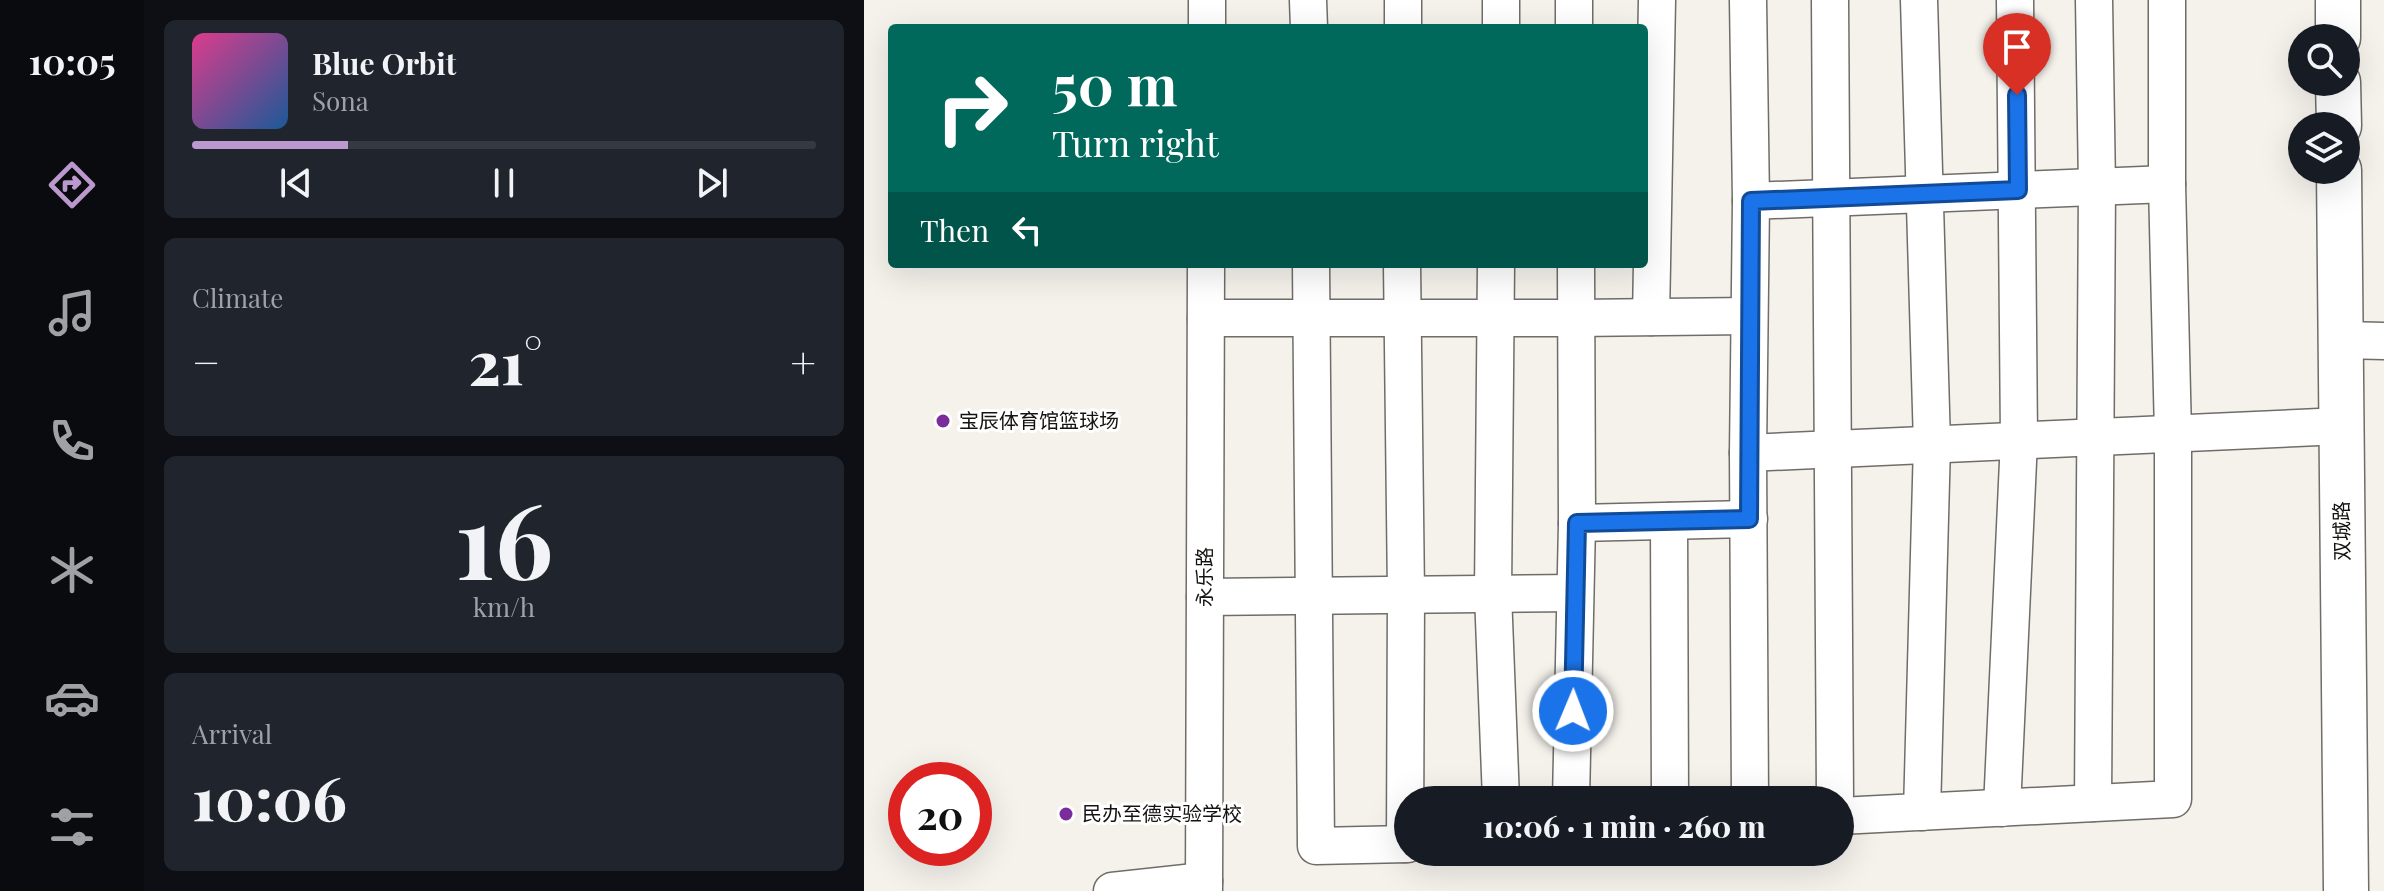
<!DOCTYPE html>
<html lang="en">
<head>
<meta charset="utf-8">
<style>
	:root { --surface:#171b24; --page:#20242c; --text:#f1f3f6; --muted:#9ea1a6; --line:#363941; --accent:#bb99ce }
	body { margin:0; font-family:"Playfair Display","Noto Sans SC",serif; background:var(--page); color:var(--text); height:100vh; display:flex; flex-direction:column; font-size:30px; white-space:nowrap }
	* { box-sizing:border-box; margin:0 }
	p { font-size:26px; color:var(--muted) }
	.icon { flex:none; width:44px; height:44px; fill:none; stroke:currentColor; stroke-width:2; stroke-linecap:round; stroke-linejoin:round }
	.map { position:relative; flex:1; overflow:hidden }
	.details { display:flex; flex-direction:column; gap:20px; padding:20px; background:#0d0f14; width:720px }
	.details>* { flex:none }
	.hud { position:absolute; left:24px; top:24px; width:760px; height:244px; border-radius:8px; box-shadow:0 8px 32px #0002; background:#00695c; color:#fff; overflow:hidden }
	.buttons { position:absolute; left:1424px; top:24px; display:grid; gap:16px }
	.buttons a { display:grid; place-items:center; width:72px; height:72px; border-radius:50%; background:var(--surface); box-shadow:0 8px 32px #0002; font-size:40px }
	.speed { position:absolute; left:24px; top:762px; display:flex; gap:16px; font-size:40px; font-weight:700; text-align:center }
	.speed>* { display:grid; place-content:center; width:104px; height:104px; border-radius:50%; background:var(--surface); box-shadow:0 8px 32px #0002; line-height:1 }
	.speed .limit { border:12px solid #d22; background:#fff; color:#111 }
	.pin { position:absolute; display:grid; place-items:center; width:68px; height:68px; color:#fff; margin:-82px -34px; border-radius:50% 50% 50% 0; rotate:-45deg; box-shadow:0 0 8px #0007 }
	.pin .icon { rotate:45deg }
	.me { position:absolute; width:88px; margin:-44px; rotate:1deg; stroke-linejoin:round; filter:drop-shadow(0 0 6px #0008) }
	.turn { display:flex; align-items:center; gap:28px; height:168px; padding:0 32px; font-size:36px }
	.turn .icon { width:104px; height:104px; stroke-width:2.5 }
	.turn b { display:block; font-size:56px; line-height:68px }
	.then { display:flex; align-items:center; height:76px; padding:0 32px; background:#0003; gap:16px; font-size:30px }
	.big { font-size:60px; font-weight:800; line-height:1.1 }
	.details .tile { flex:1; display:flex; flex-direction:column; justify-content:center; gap:12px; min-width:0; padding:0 28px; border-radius:12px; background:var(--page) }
	.details .dial { align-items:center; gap:0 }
	.dial b { font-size:104px; line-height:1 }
	.song { display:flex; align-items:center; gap:24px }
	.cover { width:96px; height:96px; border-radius:12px; background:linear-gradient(135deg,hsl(330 70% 55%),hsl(210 70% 35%)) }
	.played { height:8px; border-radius:4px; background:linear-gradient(90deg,var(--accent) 25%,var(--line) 25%) }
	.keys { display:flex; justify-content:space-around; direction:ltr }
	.heat { display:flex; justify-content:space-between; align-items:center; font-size:44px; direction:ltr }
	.trip { position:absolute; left:530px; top:786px; width:460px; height:80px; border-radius:40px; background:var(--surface); box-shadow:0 8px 32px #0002; font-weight:800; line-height:80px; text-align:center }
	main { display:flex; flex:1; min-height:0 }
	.tabs { display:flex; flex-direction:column; width:144px; justify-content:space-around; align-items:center; background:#090b0e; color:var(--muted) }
	.tabs .icon { width:56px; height:56px }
	.tabs .active { color:var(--accent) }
	.tabs b { font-size:36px; color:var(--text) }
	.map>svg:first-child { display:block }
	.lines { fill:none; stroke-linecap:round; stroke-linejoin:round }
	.minor-casing { stroke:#706d68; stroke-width:39 }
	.major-casing { stroke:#706d68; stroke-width:47 }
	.minor { stroke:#fff; stroke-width:36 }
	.major { stroke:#fff; stroke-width:44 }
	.route-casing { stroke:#114b97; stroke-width:20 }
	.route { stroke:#1a73e8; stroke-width:14 }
	.poi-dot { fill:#7a2b9c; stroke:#fff; stroke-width:3 }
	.labels { text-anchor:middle; stroke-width:6; stroke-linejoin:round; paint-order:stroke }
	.poi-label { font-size:20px; fill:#141311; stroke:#fff; text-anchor:start }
	.street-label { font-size:20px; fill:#141311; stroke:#fff }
</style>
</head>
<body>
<main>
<nav class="tabs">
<b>10:05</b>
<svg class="icon active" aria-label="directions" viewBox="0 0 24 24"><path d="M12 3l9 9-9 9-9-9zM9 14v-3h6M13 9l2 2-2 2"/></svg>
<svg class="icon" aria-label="music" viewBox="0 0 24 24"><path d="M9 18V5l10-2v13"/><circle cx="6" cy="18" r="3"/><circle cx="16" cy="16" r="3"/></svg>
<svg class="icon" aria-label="phone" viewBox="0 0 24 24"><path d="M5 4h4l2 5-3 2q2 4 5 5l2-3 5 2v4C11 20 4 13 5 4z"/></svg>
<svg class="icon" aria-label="climate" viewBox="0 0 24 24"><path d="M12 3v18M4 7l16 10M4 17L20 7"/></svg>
<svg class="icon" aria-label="car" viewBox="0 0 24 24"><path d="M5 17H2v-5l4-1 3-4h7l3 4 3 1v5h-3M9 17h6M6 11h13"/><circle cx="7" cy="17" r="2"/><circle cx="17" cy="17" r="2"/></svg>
<svg class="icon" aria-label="filters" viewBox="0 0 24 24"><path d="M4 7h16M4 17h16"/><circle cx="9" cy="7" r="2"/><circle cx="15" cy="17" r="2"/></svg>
</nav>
<section class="details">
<div class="tile">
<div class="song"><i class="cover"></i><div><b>Blue Orbit</b><p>Sona</p></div></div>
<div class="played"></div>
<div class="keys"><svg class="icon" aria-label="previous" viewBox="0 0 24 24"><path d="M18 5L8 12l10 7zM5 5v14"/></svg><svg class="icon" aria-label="pause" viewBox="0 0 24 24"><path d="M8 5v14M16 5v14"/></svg><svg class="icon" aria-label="next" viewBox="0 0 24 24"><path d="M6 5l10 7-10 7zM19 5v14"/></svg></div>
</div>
<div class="tile"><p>Climate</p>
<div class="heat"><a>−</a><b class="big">21°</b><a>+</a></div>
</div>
<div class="tile dial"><b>16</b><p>km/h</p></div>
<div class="tile"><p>Arrival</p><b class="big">10:06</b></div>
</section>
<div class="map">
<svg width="1520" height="891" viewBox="0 0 1520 891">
	<rect width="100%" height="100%" fill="#f5f2ec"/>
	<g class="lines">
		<defs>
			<g id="minor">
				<path d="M444,0L445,28"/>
				<path d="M710,0V28"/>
				<path d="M884,0L887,201"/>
				<path d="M966,0L971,800"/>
				<path d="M1055,0L1068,444L1058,812"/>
				<path d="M343,28V0"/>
				<path d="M539,28V0"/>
				<path d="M637,28V0"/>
				<path d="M447,264L452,846L544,844"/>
				<path d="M538,264L542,595L541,844"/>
				<path d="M632,264L629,594L637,800"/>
				<path d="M787,317L793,0"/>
				<path d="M342,318H712L885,316"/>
				<path d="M1477,340L1520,341"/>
				<path d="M884,453L1477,426"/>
				<path d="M805,521L806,800"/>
				<path d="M713,523L885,519"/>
				<path d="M341,597L711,593"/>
				<path d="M707,800L713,523L712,264"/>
				<path d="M886,800L884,453L887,201L1303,184"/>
				<path d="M1229,803L1233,187L1230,0"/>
				<path d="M1138,808L1155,440L1151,0"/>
				<path d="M976,816L1309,799V434L1303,184V0"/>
				<path d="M248,891L340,881"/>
				<path d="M340,891L342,264"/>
			</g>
			<g id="major">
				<path d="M1474,0V38"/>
				<path d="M1474,82L1475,126"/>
				<path d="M1475,170L1482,891"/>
			</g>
		</defs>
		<use href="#minor" class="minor-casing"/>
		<use href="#major" class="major-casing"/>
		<use href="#minor" class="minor"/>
		<use href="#major" class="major"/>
	</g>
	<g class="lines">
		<defs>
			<path id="route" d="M709,711L713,523L885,519L887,201L1154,190L1153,95"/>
		</defs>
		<use href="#route" class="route-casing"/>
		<use href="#route" class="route"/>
	</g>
	<g class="poi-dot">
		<circle cx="79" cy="421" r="8"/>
		<circle cx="202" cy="814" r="8"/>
	</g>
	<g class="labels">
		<g class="poi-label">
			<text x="95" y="428">宝辰体育馆篮球场</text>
			<text x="218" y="821">民办至德实验学校</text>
		</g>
		<g class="street-label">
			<text transform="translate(1478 531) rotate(-91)" y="7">双城路</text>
			<text transform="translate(341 577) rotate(-90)" y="7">永乐路</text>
		</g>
	</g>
</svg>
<div class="buttons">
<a><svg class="icon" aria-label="search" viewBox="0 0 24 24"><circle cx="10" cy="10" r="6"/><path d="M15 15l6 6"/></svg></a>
<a><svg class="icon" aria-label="layers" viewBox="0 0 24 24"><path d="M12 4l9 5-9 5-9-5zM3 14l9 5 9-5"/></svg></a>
</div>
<div class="speed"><div class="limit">20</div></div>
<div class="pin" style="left:1153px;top:95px;background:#d93025"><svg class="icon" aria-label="arrive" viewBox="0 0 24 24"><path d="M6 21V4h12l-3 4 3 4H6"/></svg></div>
<svg class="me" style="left:709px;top:711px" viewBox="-20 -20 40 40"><circle r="17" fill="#1a73e8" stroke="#fff" stroke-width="3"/><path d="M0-11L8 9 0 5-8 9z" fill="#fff"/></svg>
<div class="trip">10:06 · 1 min · 260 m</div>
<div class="hud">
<div class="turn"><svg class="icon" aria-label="right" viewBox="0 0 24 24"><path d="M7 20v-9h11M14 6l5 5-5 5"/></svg><div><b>50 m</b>Turn right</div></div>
<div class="then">Then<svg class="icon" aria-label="left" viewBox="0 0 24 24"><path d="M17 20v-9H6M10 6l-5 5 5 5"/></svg></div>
</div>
</div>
</main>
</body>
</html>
